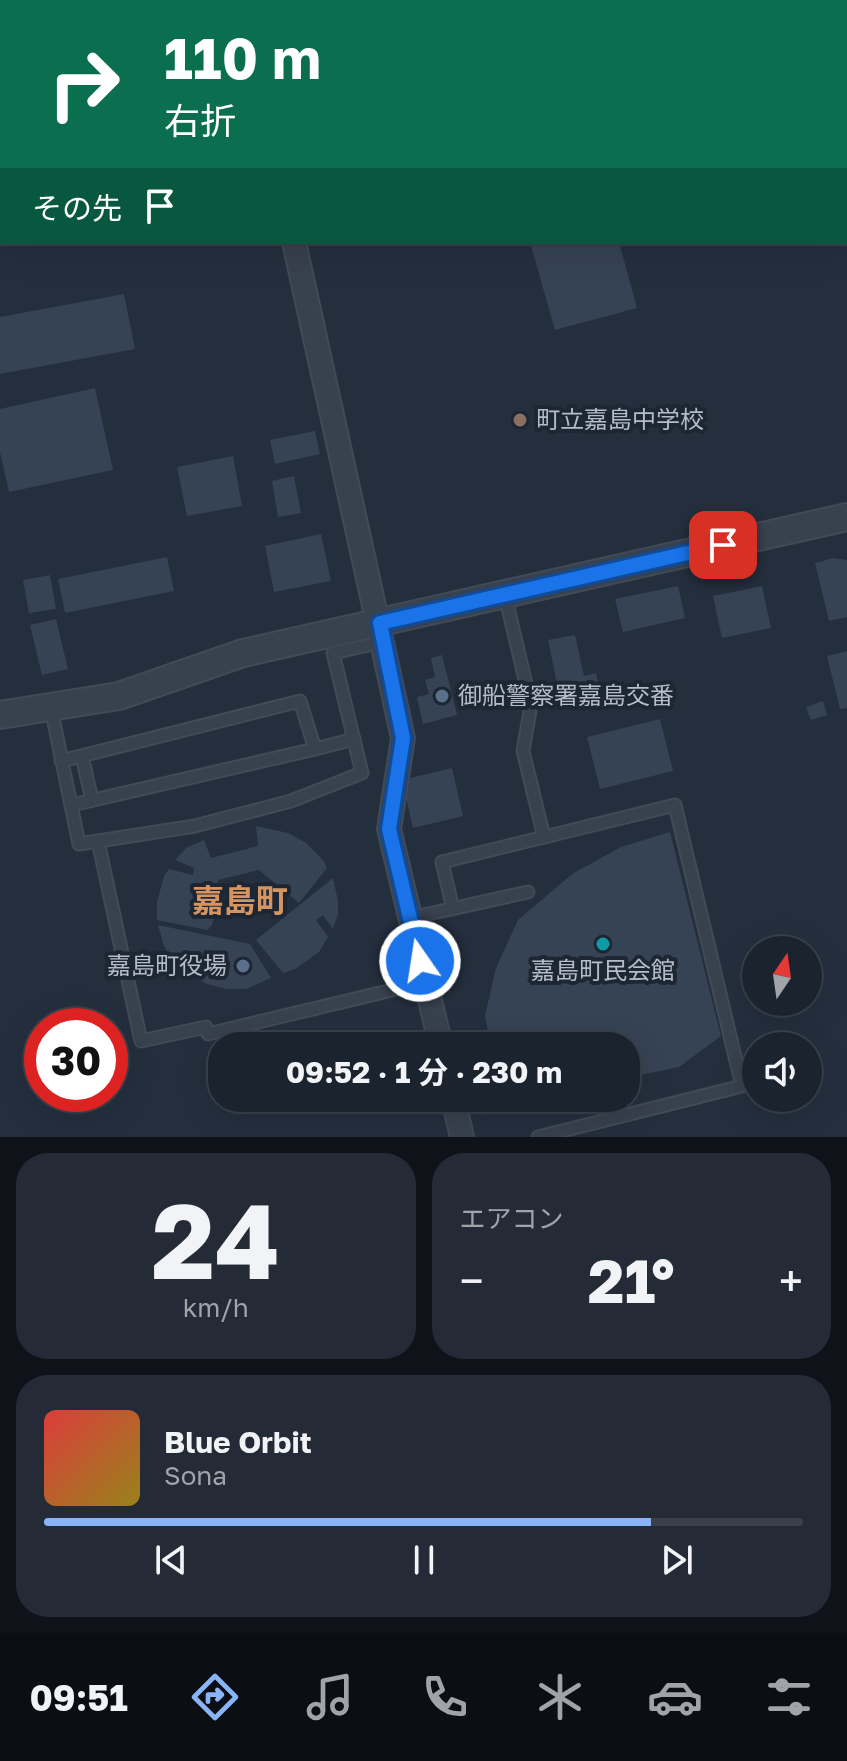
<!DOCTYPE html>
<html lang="ja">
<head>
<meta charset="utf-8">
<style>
	:root { --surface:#1b232e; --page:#242b36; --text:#f1f3f6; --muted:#a0a4aa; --line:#39404a; --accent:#8ab4f8 }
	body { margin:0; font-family:"Golos Text","Noto Sans JP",sans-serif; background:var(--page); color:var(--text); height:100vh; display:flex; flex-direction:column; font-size:30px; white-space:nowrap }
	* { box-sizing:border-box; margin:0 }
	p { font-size:26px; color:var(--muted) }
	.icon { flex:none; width:44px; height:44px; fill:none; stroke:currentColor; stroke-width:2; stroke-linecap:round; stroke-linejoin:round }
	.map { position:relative; height:1137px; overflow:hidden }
	.panel { display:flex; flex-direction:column; gap:16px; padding:16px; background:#0f1319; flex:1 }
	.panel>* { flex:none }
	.guide { position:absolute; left:0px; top:0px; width:848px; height:244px; box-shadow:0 8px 32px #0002,0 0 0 2px var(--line); background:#0b6e4f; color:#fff; overflow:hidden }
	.needle { width:52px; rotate:13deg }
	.buttons { position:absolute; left:742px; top:936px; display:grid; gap:16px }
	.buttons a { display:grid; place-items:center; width:80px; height:80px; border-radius:50%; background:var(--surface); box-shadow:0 8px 32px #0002,0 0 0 2px var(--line); font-size:40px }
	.speed { position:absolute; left:24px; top:1008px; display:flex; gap:16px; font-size:40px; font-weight:700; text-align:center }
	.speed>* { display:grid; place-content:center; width:104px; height:104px; border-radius:50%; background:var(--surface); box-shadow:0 8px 32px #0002,0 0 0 2px var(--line); line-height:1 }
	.speed .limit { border:12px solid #d22; background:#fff; color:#111 }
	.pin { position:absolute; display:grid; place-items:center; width:68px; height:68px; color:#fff; margin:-34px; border-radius:16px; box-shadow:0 4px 12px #0006 }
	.me { position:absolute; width:88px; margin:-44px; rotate:347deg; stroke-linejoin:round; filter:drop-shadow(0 0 6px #0008) }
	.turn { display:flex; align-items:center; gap:28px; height:168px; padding:0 32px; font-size:36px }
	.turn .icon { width:104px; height:104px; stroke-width:2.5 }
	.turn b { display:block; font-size:56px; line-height:68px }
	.then { display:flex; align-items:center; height:76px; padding:0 32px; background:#0003; gap:16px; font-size:30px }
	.big { font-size:60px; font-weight:700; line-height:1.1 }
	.panel .widget { flex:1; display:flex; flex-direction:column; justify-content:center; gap:12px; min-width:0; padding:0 28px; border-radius:32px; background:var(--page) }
	.panel .dial { align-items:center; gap:0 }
	.dial b { font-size:104px; line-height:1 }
	.song { display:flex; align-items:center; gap:24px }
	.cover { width:96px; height:96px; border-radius:12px; background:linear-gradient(135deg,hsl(0 70% 55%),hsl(50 70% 35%)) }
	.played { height:8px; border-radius:4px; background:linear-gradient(90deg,var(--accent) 80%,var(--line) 80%) }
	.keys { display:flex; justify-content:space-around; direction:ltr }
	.heat { display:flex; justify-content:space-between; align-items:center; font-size:44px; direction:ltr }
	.panel .tiles { flex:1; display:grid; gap:16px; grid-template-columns:1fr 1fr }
	.widget:last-child { grid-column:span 2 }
	.trip { position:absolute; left:208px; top:1032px; width:432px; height:80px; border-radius:32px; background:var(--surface); box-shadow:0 8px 32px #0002,0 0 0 2px var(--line); font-weight:700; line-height:80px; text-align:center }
	.dock { display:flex; height:128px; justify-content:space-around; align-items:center; background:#0b0e12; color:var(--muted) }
	.dock .icon { width:56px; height:56px }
	.dock .active { color:var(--accent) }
	.dock b { font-size:36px; color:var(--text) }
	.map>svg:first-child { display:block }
	.building { fill:#364354 }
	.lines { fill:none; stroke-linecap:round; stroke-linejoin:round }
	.service-casing { stroke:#414a57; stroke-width:15 }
	.minor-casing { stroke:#414a57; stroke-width:26 }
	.tertiary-casing { stroke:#414a57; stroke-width:30 }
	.path { stroke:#3f5557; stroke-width:4; stroke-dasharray:6 6; stroke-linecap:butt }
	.service { stroke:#38414e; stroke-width:11 }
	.minor { stroke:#38414e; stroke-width:22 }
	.tertiary { stroke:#38414e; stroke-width:26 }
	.route-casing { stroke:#114b97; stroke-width:20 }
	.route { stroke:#1a73e8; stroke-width:14 }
	.education-dot { fill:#8d6e63; stroke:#1d2633; stroke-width:3 }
	.service-dot { fill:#5c6f8a; stroke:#1d2633; stroke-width:3 }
	.culture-dot { fill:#0f9aa8; stroke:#1d2633; stroke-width:3 }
	.labels { text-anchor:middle; stroke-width:8; stroke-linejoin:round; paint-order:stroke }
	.poi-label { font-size:24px; fill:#b4bcc9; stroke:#1d2633; text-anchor:start }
	.district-label { font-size:32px; font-weight:bold; fill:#d59563; stroke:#1d2633 }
</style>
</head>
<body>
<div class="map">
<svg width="847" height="1137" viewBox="0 0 847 1137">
	<rect width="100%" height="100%" fill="#242f3e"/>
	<g class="building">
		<path d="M530,242H619L637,308L555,330Z"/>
		<path d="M124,294L135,349L0,374V317Z"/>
		<path d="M95,388L113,470L9,492L0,452V409Z"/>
		<path d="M315,431L320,454L275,464L270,440Z"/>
		<path d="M233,456L242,506L187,516L177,467Z"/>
		<path d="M294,476L301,513L278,517L272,481Z"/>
		<path d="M321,534L331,581L274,592L265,546Z"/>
		<path d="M167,557L174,591L65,613L58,579Z"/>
		<path d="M833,558L847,560V617L829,621L815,563Z"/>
		<path d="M50,575L56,609L29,613L23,580Z"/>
		<path d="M678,586L685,618L623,632L615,599Z"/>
		<path d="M762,586L771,628L722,638L713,596Z"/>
		<path d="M56,619L68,669L42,675L30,625Z"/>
		<path d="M575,635L584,676L596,673L602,699L562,708L548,640Z"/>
		<path d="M847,651V708L840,709L827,656Z"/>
		<path d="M442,655L457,715L423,724L417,697L429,694L425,680L435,677L431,658Z"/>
		<path d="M823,701L827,715L811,720L806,707Z"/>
		<path d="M660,719L673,771L600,789L587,737Z"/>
		<path d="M452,768L463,816L413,828L402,780Z"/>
		<path d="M256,826L288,833L305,842L323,860L327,868L299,903L259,870L218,880V903L212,925L207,930L157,920V902L164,876L169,869L193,875L194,868L175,860L186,848L204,840L211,858L258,846Z"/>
		<path d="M670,832L721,1036L679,1067L626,1078V1046H491L485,1016L496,968L518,920L572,874L621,847Z"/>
		<path d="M333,878L338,901V914L333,929L323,915L316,920L328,937L319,952L295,969L283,973L256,940Z"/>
		<path d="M158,925L250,944L271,978L246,989H226L207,984L190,975L174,961L164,946Z"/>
		<path d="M477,1098H539V1099L481,1115Z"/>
	</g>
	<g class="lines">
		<defs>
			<g id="service">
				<path d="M505,595L531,705L523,751L544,837"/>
				<path d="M51,708L79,844L195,826L291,801L362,773L333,653L382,642"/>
				<path d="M315,749L354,739"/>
				<path d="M82,756L92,800"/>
				<path d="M61,761L300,701L315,749L72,805"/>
				<path d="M98,841L141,1041L206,1027L208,1034L426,982"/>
				<path d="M453,909L442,862L675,805L742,1086L538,1137"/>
				<path d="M410,918L528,892"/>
			</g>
			<g id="minor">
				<path d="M233,0L235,2"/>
				<path d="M294,242L403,738L389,829L441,1046"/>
				<path d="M453,1098L462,1137"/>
			</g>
			<path id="tertiary" d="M0,715L119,696L243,653L847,517"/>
		</defs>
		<use href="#service" class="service-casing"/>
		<use href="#minor" class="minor-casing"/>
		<use href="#tertiary" class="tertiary-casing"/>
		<g class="path">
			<path d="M844,0V2"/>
			<path d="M846,10L847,14"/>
		</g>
		<use href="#service" class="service"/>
		<use href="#minor" class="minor"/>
		<use href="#tertiary" class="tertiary"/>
	</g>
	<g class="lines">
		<defs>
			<path id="route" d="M420,961L389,829L403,738L380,623L723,545"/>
		</defs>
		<use href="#route" class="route-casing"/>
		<use href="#route" class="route"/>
	</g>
	<circle class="education-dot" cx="520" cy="420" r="8"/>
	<g class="service-dot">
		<circle cx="442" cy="696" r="8"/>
		<circle cx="243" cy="966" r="8"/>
	</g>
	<circle class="culture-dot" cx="603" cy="944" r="8"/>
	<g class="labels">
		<g class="poi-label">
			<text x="536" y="428">町立嘉島中学校</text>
			<text x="458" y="704">御船警察署嘉島交番</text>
			<text x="227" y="974" text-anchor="end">嘉島町役場</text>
			<text x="603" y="979" text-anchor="middle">嘉島町民会館</text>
		</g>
		<g class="district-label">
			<text x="240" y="912">嘉島町</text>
		</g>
	</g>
</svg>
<div class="buttons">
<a><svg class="needle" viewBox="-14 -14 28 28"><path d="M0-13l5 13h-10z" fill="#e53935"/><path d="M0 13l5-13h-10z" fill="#a0a4aa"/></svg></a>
<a><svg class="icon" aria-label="sound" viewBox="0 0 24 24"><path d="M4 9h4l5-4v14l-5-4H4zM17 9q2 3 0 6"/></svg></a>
</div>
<div class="speed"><div class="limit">30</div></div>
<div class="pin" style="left:723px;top:545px;background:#d93025"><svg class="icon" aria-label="arrive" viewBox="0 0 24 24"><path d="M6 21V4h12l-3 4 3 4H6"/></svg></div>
<svg class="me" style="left:420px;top:961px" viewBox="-20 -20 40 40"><circle r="17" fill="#1a73e8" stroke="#fff" stroke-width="3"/><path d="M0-11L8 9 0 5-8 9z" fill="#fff"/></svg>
<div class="trip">09:52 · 1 分 · 230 m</div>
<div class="guide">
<div class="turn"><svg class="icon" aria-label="right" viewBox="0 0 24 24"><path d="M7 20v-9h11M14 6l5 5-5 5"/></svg><div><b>110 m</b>右折</div></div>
<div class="then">その先<svg class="icon" aria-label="arrive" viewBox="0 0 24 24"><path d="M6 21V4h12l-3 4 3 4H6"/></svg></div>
</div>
</div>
<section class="panel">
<div class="tiles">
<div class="widget dial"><b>24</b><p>km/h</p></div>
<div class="widget"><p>エアコン</p>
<div class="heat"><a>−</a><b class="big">21°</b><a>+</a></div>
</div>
<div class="widget">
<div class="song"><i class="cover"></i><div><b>Blue Orbit</b><p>Sona</p></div></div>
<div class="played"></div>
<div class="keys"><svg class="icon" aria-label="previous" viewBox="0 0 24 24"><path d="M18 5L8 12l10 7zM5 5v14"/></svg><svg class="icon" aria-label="pause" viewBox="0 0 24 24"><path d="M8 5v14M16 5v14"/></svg><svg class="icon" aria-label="next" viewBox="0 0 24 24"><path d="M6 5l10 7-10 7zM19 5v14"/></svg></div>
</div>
</div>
</section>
<nav class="dock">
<b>09:51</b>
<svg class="icon active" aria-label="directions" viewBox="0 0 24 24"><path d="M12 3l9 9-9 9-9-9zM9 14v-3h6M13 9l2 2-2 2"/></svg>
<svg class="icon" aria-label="music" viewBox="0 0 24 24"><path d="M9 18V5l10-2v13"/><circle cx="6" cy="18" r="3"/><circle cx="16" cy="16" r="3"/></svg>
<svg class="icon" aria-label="phone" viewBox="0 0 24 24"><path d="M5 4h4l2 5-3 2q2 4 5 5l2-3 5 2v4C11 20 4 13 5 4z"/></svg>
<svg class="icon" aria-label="climate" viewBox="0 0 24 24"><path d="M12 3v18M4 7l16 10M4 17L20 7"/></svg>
<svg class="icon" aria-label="car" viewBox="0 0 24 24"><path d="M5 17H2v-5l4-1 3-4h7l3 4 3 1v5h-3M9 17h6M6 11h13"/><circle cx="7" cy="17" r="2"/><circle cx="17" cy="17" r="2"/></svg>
<svg class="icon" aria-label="filters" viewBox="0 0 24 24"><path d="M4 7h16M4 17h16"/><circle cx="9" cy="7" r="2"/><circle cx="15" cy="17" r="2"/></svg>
</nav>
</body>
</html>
